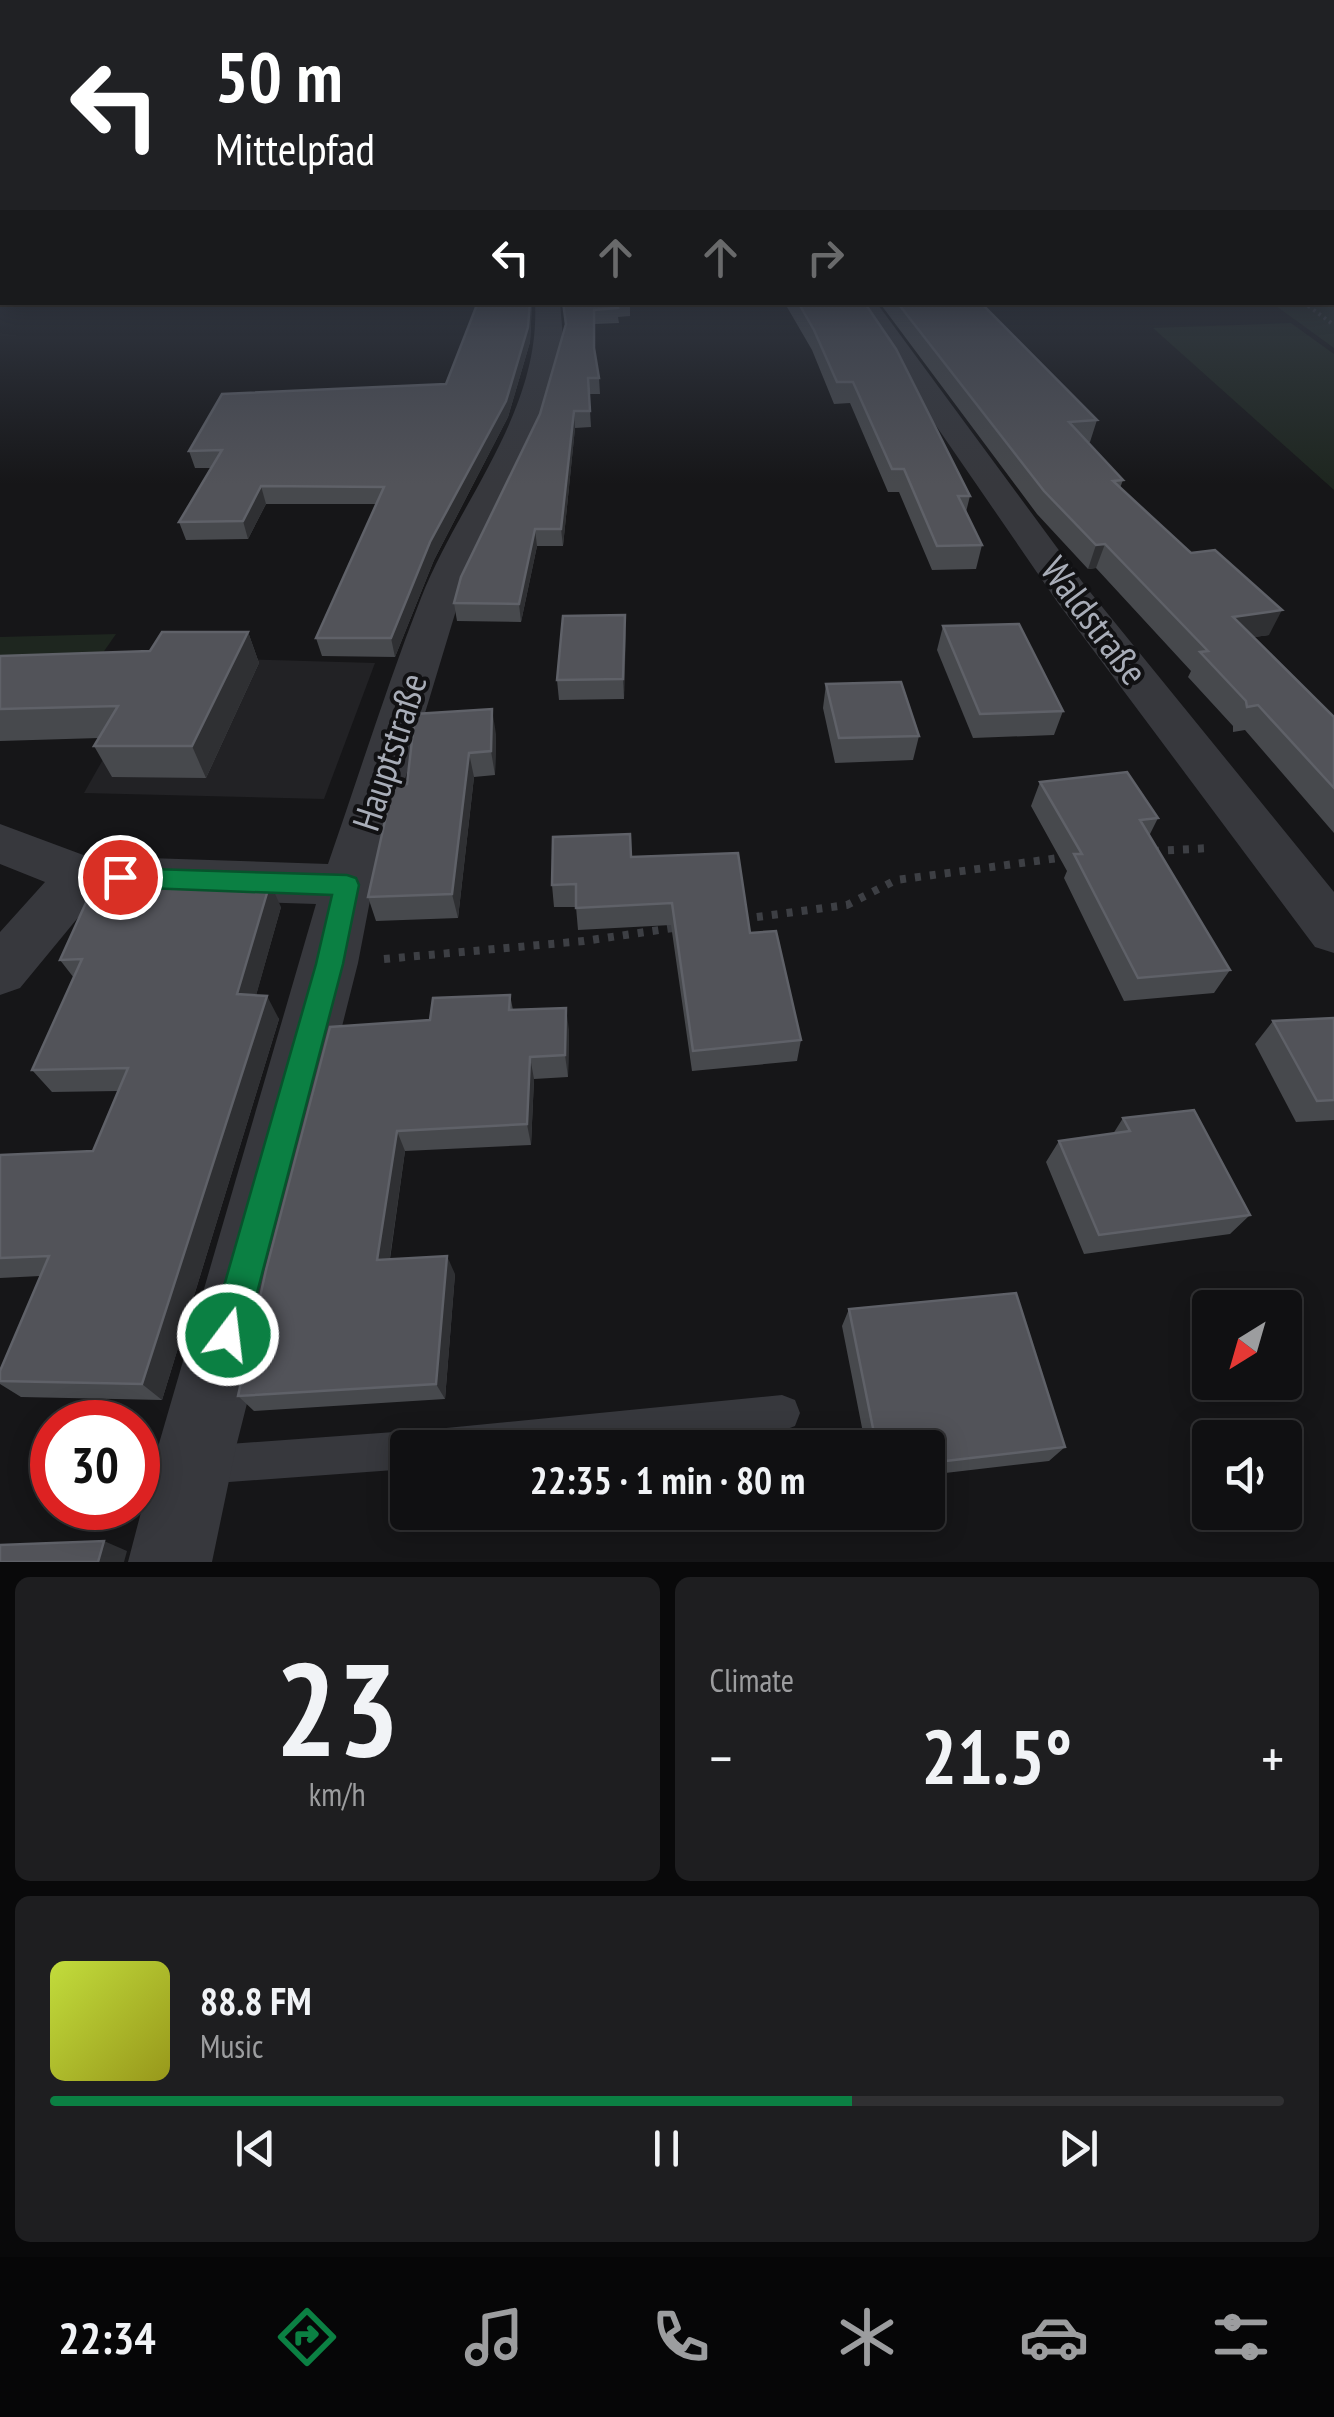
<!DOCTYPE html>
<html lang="en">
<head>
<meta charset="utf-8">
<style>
	:root { --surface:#101012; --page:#1e1e20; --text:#f1f3f6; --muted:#9c9d9f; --line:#303032; --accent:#0b8043 }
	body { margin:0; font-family:"PT Sans Narrow",sans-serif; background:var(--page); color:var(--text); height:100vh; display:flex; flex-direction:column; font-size:38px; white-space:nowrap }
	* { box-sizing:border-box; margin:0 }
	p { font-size:32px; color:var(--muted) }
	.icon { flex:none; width:55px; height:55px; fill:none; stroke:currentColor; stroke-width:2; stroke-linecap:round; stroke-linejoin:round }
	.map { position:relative; height:1562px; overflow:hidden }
	.panel { display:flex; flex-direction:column; gap:15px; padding:15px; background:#09090a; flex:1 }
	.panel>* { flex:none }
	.banner { position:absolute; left:0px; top:0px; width:1335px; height:305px; box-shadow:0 5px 25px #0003,0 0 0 2px var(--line); background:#202124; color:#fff; overflow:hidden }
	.needle { width:65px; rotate:217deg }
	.fabs { position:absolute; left:1192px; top:1290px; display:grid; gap:20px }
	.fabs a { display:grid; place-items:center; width:110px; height:110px; border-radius:10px; background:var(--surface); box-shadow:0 5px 25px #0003,0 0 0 2px var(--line); font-size:50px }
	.speed { position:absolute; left:30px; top:1400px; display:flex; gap:20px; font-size:50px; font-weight:700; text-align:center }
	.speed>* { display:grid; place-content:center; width:130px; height:130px; border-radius:50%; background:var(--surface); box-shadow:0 5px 25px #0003,0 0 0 2px var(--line); line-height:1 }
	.speed .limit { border:15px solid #d22; background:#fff; color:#111 }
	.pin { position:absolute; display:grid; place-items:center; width:85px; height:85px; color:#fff; margin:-42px; border:5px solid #fff; border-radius:50%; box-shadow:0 2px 10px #0007 }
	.me { position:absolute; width:110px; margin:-55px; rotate:15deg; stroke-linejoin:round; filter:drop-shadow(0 0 8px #0008) }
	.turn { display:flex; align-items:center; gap:35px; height:210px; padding:0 50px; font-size:45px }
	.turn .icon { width:130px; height:130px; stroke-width:2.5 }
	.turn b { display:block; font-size:70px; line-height:85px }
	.lanes { display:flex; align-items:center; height:95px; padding:0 50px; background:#0003; justify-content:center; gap:50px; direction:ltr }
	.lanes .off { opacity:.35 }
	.big { font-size:75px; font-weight:700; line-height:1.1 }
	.panel .card { flex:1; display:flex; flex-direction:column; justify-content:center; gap:15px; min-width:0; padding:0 35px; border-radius:15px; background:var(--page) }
	.panel .dial { align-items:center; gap:0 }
	.dial b { font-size:130px; line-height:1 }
	.song { display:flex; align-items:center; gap:30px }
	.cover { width:120px; height:120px; border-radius:15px; background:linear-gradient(135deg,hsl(70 70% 55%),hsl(60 70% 35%)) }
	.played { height:10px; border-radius:5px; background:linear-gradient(90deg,var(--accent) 65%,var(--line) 65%) }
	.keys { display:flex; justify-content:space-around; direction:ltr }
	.heat { display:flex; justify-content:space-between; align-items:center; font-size:55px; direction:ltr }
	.panel .tiles { flex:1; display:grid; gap:15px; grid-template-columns:1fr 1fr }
	.card:last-child { grid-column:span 2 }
	.trip { position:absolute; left:390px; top:1430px; width:555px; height:100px; border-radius:10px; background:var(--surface); box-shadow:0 5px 25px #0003,0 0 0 2px var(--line); font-weight:700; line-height:100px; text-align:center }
	.menu { display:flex; height:160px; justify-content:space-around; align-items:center; background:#060607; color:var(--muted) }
	.menu .icon { width:70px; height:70px }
	.menu .active { color:var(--accent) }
	.menu b { font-size:45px; color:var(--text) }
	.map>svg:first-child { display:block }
	.built { fill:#222225 }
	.green { fill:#1e261f }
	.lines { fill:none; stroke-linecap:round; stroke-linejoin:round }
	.path-far1 { stroke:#3d3f44; stroke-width:4; stroke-dasharray:2.5 4; stroke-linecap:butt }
	.path { stroke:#3d3f44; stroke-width:8; stroke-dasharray:6 9; stroke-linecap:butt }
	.service { fill:#37383d; fill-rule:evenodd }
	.minor { fill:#37383d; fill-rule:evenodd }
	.wall { fill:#47494d }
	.shaded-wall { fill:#2f3033 }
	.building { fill:#525359; stroke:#5f6168; stroke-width:2.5 }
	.route { fill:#0b8043; stroke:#07532c; stroke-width:2.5 }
	.labels { text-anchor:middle; stroke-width:8; stroke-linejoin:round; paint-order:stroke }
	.street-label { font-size:38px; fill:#a8adb8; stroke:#111113 }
</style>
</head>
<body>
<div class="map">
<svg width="1334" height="1562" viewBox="0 0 1334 1562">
	<rect width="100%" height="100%" fill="#161618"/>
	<path class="built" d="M161,657L375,663L324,799L84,793Z"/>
	<g class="green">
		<path d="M1334,266V348L1272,303L1332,302Z"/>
		<path d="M1291,323L1334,354V490L1153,328Z"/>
		<path d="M116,634L84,680L0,683V637Z"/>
	</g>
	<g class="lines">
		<path class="path-far1" d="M1303,302L1334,325"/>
		<g class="path">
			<path d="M1153,851L1211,848"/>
			<path d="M742,919L847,905L896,880L1066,857"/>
			<path d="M384,959L584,941L680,927"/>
		</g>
		<path class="service" d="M782,1395L795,1400L800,1413L795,1426L782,1431L624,1448H408V1469L202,1484L189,1478L183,1465L189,1452L202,1446L408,1431L422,1438L436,1429Z"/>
		<g class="minor">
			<path d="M535,302H560L563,338L538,429L461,594L373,885L358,963L236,1447L212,1562H128L158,1447L316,904L95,897L20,988L0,995V932L45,882L0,864V824L86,856L328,864C359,775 387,685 421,598C459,501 541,412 535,302Z"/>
			<path d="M851,302H876L1086,587L1334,892V953L1315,947L1058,603Z"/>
		</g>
	</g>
	<g class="wall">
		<path d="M478,302H532L530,342L508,417L434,560L395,657L322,656L316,638L376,504H266L248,539L186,540L179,522L212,468H195L189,451L446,384Z"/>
		<path d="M563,302H630V316L618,317L619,323L595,324L594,353L599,378L600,394H589L591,427L575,428L563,546H537L521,622L457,621L454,603L540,414L565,325Z"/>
		<path d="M787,302H864L970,496L966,512L982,545L976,569L932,570L899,492H888L850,403L834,404L812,350L787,307Z"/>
		<path d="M879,302H980L1097,420L1090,442L1088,443L1123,480L1120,488L1269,635L1254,637L1334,717V833L1245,730L1233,732V726L1188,677L1191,671L1096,568L1088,569L1037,514Z"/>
		<path d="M625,615L624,699L559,700L557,680Z"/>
		<path d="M943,626L1063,711L1054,735L973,738L937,650Z"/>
		<path d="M248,632L259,663L206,778L112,777L94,746L99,738L0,741V656L150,651Z"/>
		<path d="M826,684L919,736L913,760L835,763L823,708Z"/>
		<path d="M496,734L495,775L474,777L458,918L376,921L368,897L407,784Z"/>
		<path d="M1040,782L1158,818L1149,836L1230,970L1214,993L1124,1001L1064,878L1067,871L1031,806Z"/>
		<path d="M631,857L750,933L801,1040L797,1061L692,1071L671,925L578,930L576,907H554L552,885Z"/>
		<path d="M281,907L256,995L279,1019L162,1400L21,1397L0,1384V1371L40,1276L0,1278V1155L93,1151L118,1091L52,1092L32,1070L74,978L60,960Z"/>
		<path d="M510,995L513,1010L569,1030L568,1077L534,1079L531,1145L405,1151L390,1259L455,1274L445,1399L254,1411L238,1396L430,1020Z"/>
		<path d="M1334,1018V1120L1296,1122L1255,1044L1273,1021Z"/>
		<path d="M1123,1118L1250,1215L1230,1234L1084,1254L1046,1162L1059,1141L1113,1134Z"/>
		<path d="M849,1309L1065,1447L1049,1461L928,1475V1448H866L842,1326Z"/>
	</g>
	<g class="shaded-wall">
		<path d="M530,302H532L530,342L508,417L434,560L395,657L391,638Z"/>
		<path d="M574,411L575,428L563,546L561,529Z"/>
		<path d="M261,486L266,504L248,539L243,521Z"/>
		<path d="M535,529L537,546L521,622L519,604Z"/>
		<path d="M1105,544L1096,568L1088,569L1096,545Z"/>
		<path d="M1282,610L1269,635L1221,642L1233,617Z"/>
		<path d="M625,615L626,635L624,699L623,679Z"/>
		<path d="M248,632L259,663L206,778L192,746Z"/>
		<path d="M492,709L496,734L495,775L491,751Z"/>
		<path d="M469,753L474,777L458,918L452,894Z"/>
		<path d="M270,883L281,907L250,1017L237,994Z"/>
		<path d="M267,996L279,1019L162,1400L142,1384Z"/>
		<path d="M566,1008L569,1030L568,1077L565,1055Z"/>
		<path d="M530,1057L534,1079L531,1145L527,1124Z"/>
		<path d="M397,1131L405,1151L387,1278L377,1260Z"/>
		<path d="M447,1256L455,1274L445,1399L436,1384Z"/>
		<path d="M104,1541L127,1551L124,1562H98Z"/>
	</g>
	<g class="building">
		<rect x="0" y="266" width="2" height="18"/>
		<path d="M478,302H530L528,327L506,401L430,542L391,638H316L384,487L261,486L243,521L179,522L222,450L189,451L222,394L446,384Z"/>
		<path d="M563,302H616L618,308L594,310V348L599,378H588L590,411H574L561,529H535L519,604L454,603L461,577L540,414L566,324Z"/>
		<path d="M798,302H864L896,349L970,496H958L982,545L937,546L904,469H892L853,382H837L814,330Z"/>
		<path d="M897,302H980L1097,420L1069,422L1123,480L1113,481L1191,553L1215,550L1282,610L1233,617L1334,717V788L1258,705L1247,707L1246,701L1200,652L1208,651L1105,544L1096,545L1044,491Z"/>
		<path d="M625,615L623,679L557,680L563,616Z"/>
		<path d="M1019,624L1063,711L980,714L943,626Z"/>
		<path d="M162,632H248L192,746H94L118,706L0,709V656L150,651Z"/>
		<path d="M901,682L919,736L839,738L826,684Z"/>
		<path d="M492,709L491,751L469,753L452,894L368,897L393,785L407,784L415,714Z"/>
		<path d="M1127,772L1158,818L1140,820L1230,970L1138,978L1074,854H1082L1040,782Z"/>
		<path d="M630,834L631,857L738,853L750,933L776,931L801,1040L693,1051L672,903L576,908V884L552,885L553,837Z"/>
		<path d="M270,883L237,994L267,996L142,1384L0,1381V1371L49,1256L0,1258V1155L93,1151L128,1068L32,1070L82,959L60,960L94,885Z"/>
		<path d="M510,995L509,1010L566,1008L565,1055L530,1057L527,1124L397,1131L377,1260L447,1256L436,1384L238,1396L266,1270L330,1027L430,1020L433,998Z"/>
		<path d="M1334,1018V1100L1317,1101L1273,1021Z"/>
		<path d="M1194,1110L1250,1215L1099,1235L1059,1141L1130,1131L1123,1118Z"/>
		<path d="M1016,1293L1065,1447L928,1463V1448H877L849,1309Z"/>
		<path d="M104,1541L98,1562H0V1545Z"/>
	</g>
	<linearGradient id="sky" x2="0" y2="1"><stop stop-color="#0c0c0d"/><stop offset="0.55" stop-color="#363c48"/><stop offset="1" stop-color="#363c48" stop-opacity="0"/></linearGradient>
	<rect width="1334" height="484" fill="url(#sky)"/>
	<path class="route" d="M120,868L347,875L356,878L359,885L343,964L246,1335L240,1348L228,1353L216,1348L210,1335L316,964L332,895L120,887L111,884L107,877L111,870Z"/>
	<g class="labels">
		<g class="street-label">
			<text transform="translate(1094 621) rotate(53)" y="13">Waldstraße</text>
			<text transform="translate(390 752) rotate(-72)" y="13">Hauptstraße</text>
		</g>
	</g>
</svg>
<div class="fabs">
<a><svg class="needle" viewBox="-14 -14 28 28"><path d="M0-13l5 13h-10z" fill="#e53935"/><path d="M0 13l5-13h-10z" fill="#9c9d9f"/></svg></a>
<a><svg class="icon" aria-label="sound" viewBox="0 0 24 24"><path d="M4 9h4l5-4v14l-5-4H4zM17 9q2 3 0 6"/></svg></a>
</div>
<div class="speed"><div class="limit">30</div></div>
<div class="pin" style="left:120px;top:877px;background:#d93025"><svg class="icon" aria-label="arrive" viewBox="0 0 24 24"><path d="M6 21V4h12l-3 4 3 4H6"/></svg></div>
<svg class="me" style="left:228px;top:1335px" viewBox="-20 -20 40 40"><circle r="17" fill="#0b8043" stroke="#fff" stroke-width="3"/><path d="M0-11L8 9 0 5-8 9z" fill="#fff"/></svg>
<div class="trip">22:35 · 1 min · 80 m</div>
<div class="banner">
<div class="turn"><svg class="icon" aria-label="left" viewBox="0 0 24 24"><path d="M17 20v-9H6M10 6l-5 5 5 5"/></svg><div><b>50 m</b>Mittelpfad</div></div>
<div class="lanes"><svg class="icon" aria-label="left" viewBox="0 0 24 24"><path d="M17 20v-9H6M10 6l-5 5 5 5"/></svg><svg class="icon off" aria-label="ahead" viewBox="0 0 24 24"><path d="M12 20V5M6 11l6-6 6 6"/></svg><svg class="icon off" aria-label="ahead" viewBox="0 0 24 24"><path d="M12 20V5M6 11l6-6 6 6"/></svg><svg class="icon off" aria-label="right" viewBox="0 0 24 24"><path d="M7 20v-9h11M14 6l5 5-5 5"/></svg></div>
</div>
</div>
<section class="panel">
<div class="tiles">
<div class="card dial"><b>23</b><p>km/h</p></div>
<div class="card"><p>Climate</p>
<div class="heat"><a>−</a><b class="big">21.5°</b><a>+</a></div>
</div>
<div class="card">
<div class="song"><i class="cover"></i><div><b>88.8 FM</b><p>Music</p></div></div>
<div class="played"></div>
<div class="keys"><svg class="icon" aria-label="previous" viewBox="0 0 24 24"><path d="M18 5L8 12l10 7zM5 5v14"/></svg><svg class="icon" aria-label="pause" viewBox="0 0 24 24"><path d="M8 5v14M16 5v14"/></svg><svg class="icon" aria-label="next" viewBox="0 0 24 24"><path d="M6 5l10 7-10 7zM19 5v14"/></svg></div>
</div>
</div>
</section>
<nav class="menu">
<b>22:34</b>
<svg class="icon active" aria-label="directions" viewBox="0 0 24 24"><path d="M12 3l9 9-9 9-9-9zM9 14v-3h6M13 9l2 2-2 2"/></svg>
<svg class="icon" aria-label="music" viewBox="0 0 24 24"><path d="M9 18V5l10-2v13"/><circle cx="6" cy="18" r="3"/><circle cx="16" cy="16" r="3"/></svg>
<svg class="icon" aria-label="phone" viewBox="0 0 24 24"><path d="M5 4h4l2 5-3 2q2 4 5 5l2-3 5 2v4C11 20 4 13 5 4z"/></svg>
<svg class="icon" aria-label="climate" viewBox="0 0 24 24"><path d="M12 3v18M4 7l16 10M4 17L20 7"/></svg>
<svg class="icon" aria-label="car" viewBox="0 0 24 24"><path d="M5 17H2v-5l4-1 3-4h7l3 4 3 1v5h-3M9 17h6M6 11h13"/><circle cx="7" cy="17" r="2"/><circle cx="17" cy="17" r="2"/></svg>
<svg class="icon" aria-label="filters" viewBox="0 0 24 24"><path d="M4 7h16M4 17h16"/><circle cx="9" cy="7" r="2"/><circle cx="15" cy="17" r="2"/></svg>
</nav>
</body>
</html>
